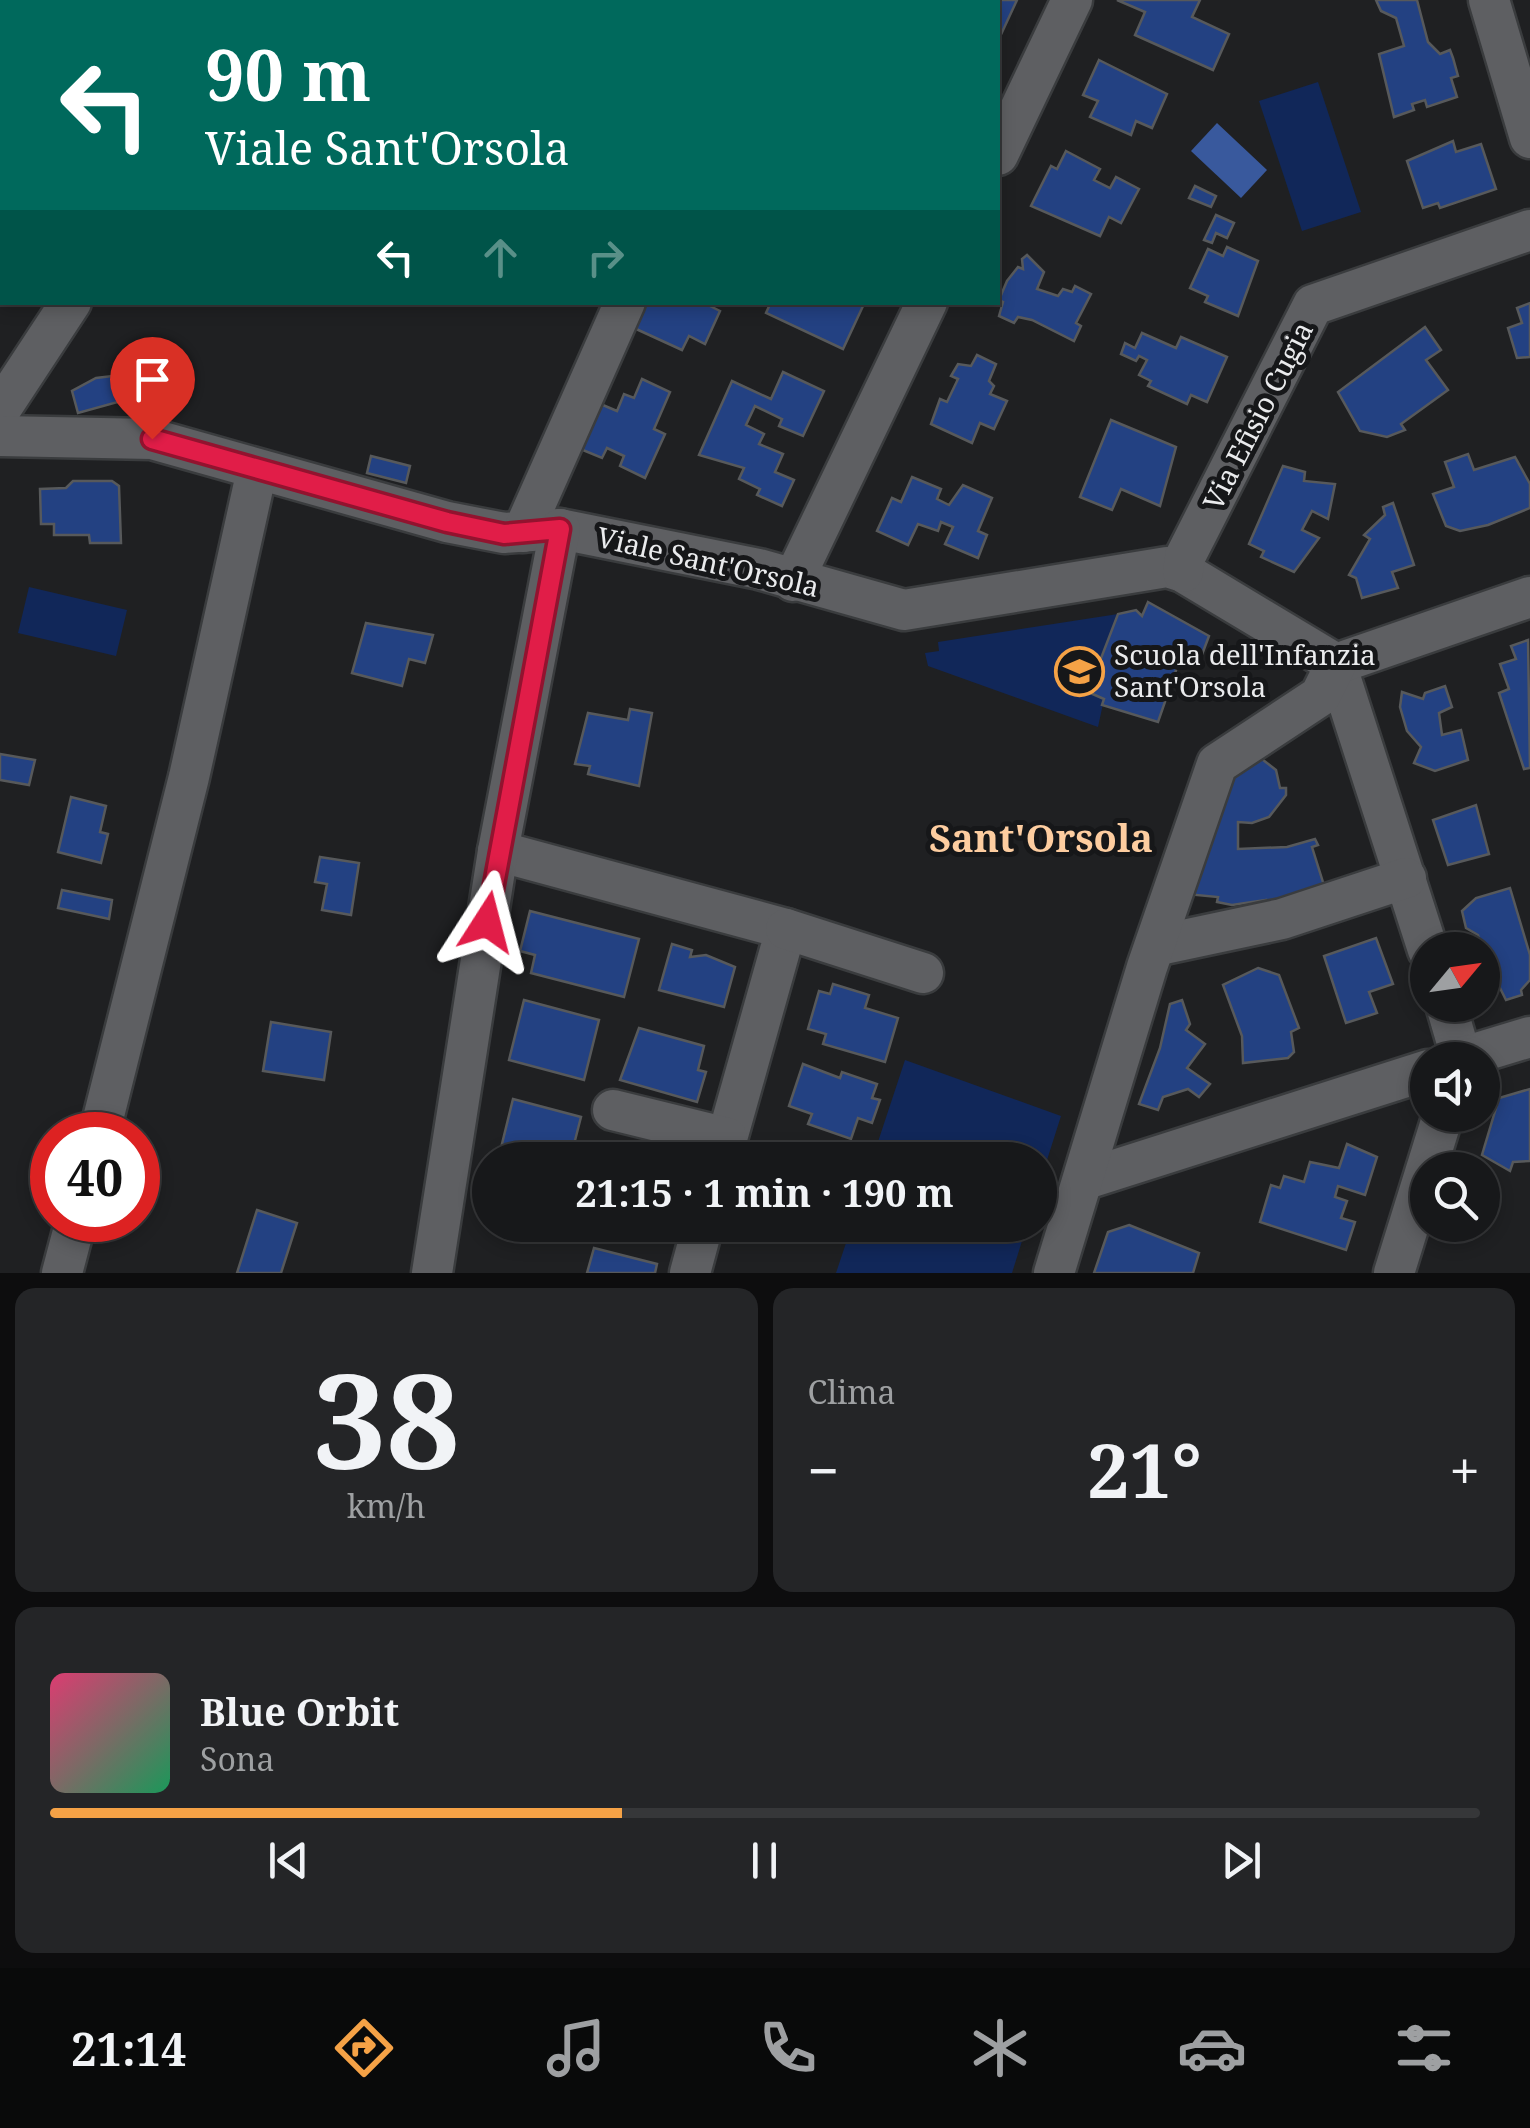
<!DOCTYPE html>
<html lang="it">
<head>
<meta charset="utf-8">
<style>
	:root { --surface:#17181a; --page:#242527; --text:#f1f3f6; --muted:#9ea0a2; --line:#363739; --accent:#f5a246 }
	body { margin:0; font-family:"Noto Serif",serif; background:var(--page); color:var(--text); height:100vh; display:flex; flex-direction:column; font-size:38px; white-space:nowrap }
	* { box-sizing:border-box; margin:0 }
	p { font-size:32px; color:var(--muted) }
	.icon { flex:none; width:55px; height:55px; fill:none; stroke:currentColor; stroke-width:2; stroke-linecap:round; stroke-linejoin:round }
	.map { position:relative; height:1273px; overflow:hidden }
	.panel { display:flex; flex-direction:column; gap:15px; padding:15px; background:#0d0d0e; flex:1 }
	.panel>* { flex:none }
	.guide { position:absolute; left:0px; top:0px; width:1000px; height:305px; box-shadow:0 5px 15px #0003,0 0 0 2px var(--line); background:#00695c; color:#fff; overflow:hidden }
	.needle { width:65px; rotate:61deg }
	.buttons { position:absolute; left:1410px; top:932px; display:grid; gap:20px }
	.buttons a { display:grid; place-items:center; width:90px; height:90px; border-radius:50%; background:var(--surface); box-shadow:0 5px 15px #0003,0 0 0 2px var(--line); font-size:50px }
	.speed { position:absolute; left:30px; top:1112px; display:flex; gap:20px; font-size:50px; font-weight:700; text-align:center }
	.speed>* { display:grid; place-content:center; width:130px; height:130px; border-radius:50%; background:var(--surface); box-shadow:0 5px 15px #0003,0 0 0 2px var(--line); line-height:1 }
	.speed .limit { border:15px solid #d22; background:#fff; color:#111 }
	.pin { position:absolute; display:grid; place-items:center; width:85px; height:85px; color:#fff; margin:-102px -42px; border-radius:50% 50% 50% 0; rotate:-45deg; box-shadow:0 0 10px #0007 }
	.pin .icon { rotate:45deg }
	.me { position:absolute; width:110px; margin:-55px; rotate:9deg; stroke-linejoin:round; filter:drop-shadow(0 0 8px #0008) }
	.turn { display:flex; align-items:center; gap:35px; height:210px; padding:0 40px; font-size:45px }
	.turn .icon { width:130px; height:130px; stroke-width:2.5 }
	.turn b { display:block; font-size:70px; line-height:85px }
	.lanes { display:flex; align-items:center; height:95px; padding:0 40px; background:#0003; justify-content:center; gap:50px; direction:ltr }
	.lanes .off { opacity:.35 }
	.big { font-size:75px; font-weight:700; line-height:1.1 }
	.panel .widget { flex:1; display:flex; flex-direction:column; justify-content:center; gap:15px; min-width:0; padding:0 35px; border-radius:20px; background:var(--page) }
	.panel .dial { align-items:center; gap:0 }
	.dial b { font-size:130px; line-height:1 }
	.song { display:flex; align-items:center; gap:30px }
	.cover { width:120px; height:120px; border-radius:15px; background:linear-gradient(135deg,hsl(340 70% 55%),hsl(150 70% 35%)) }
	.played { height:10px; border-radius:5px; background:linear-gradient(90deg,var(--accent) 40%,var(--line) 40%) }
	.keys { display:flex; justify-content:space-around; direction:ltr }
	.heat { display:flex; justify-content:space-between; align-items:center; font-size:55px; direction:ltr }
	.panel .tiles { flex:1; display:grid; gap:15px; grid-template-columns:1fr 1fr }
	.widget:last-child { grid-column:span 2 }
	.trip { position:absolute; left:472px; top:1142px; width:585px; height:100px; border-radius:50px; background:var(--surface); box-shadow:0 5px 15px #0003,0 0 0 2px var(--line); font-weight:700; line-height:100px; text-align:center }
	.tabs { display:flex; height:160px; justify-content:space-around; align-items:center; background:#090a0a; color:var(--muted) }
	.tabs .icon { width:70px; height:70px }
	.tabs .current { color:var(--accent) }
	.tabs b { font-size:45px; color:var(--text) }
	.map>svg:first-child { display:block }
	.green { fill:#112759 }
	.water { fill:#39599d }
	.building { fill:#234182; stroke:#57595b; stroke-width:2.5 }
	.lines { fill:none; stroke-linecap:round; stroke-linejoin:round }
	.minor-casing { stroke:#3a3c3e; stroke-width:45 }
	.minor { stroke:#5e5f62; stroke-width:40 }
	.route-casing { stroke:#92132f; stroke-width:25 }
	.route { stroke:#e11d48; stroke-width:18 }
	.labels { text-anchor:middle; stroke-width:10; stroke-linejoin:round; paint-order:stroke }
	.street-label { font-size:28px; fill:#eaebed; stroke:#161719 }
	.poi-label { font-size:28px; fill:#eaebed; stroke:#161719; text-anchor:start }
	.district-label { font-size:38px; font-weight:bold; fill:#fdcda0; stroke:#161719 }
</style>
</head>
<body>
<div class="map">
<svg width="1530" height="1273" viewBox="0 0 1530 1273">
	<rect width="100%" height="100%" fill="#1f2022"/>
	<g class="green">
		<path d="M1318,82L1361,212L1302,231L1259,101Z"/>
		<path d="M29,587L127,610L116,656L18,633Z"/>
		<path d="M1118,614L1088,692L1104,699L1098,727L928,666L925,653L939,651L938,642Z"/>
		<path d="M905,1060L1061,1116L1040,1182V1160H872Z"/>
		<path d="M852,1225H1027L1012,1273H836Z"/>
	</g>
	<path class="water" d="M1217,123L1267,170L1241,198L1191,151Z"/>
	<g class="building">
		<path d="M925,0H1017L998,41V2Z"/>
		<path d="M1117,0H1200L1192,17L1229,34L1213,70L1135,35L1145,12Z"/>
		<path d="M1376,0H1417L1428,42L1440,54L1450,50L1453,58L1458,76L1451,78L1457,97L1427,107L1425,100L1412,104L1414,110L1394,117L1379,54L1404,46L1396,18L1381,11Z"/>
		<path d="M1099,60L1167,94L1152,128L1136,121L1131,135L1090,117L1098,101L1083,95Z"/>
		<path d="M1453,141L1456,152L1481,144L1496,189L1440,208L1438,203L1423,208L1407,161Z"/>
		<path d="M1066,151L1100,169L1094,180L1110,188L1116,177L1139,189L1121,223L1109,217L1100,236L1031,206L1051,166L1057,169Z"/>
		<path d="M1195,186L1216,196L1211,207L1189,198Z"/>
		<path d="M1216,215L1234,223L1227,238L1216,233L1212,243L1204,240Z"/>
		<path d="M1227,247L1258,261L1238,316L1205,302L1208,296L1190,288L1208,249L1223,256Z"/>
		<path d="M1027,255L1044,272L1037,289L1058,296L1063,289L1072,292L1075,286L1091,294L1076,323L1081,326L1074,341L1032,320L1018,317L1014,323L999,316L1003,302L999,300L1007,281L1018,267L1023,269L1022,259Z"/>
		<path d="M645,302H702L720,311L705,344L689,336L682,350L634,328Z"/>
		<path d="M771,302H856L863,306L843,349L766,313Z"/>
		<path d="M1530,303V357L1517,358L1508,328L1522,323L1517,308Z"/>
		<path d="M1425,327L1441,350L1426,360L1448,390L1401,424L1405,430L1387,437L1360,431L1338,392Z"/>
		<path d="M1142,333L1176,348L1181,337L1227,357L1207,402L1191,395L1187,404L1148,386L1151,381L1139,375L1147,360L1139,356L1136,361L1121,354L1125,343L1135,348Z"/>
		<path d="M977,355L996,364L989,381L994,386L990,394L1007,401L994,429L980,423L972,443L931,424L940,399L947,402L958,379L951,376L958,364L971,366Z"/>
		<path d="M783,372L824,391L803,436L779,426L782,419L755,406L746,425L764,434L759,444L783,454L775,472L794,480L782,506L757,495L760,489L739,479L744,468L699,455L732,381L771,399Z"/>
		<path d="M129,374L136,397L78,413L72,391L96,378Z"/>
		<path d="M642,379L670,392L654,429L665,434L645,478L620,466L624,456L607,448L602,458L578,448L598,403L617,411L624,394L634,398Z"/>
		<path d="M1111,420L1176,447L1160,506L1121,489L1112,510L1080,497Z"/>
		<path d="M1468,454L1474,470L1515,457L1530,484V508L1488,525L1460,531L1446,526L1433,494L1454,487L1445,462Z"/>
		<path d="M371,456L410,466L406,483L367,473Z"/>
		<path d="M1283,466L1305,472L1304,481L1335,484L1328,519L1312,511L1302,530L1319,538L1294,572L1261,557L1264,551L1249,544Z"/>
		<path d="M912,477L941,489L937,499L949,505L963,485L992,498L978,531L987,535L978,558L945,544L953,527L941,522L938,531L918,524L908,545L877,531L892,498L901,502Z"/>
		<path d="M73,481H112L119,486L121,543H90L89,535H54V524H41L40,489L66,488Z"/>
		<path d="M1393,503L1414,565L1392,572L1398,588L1362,598L1356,578L1349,575L1370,539L1364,535L1385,515L1383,507Z"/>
		<path d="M1148,602L1209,636L1200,660L1182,653L1158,722L1102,705L1104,699L1088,692L1118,614L1136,610L1142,616Z"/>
		<path d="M366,623L433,635L425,663L409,659L402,686L352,673Z"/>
		<path d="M1528,640L1530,768L1524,769L1499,693L1509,689L1500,664L1516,659L1511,646Z"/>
		<path d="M1445,686L1452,707L1439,713L1442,735L1461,730L1468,760L1435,771L1414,763L1421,747L1407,731L1400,707L1402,692L1423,699L1425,693Z"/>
		<path d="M630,709L652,713L639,786L588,774L590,766L575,764L588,713L628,720Z"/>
		<path d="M0,754L35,760L29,785L0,780Z"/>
		<path d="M1258,756L1276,770L1280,788H1286V795L1269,817L1252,823L1238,822V849L1287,847L1315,839L1318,845L1312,847L1327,895L1266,905V900L1232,905L1217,902L1218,897L1186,894L1235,759Z"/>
		<path d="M71,797L106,806L100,832L108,834L101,863L58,852Z"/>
		<path d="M1476,805L1489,854L1448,865L1433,820Z"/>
		<path d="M320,857L359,863L351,915L322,910L327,884L315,882Z"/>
		<path d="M1510,888L1530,955V980L1521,990L1522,995L1506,1000L1499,986L1484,991L1482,950H1478L1482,949L1478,935L1466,928L1462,911L1476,898Z"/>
		<path d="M62,890L112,900L109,919L58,908Z"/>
		<path d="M530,911L639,939L624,997L531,973L535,955L520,951Z"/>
		<path d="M1376,938L1393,984L1369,992L1377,1013L1346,1023L1324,956Z"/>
		<path d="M672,944L692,950L690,957L706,955L735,967L724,1007L659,990Z"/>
		<path d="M1258,968L1279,975L1299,1028L1291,1032L1294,1052L1288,1058L1243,1063L1242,1036L1223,985Z"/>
		<path d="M833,984L869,995L865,1008L898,1018L885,1062L823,1044L826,1034L808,1029L819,991L830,994Z"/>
		<path d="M524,1000L599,1020L584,1080L509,1060Z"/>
		<path d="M1182,1000L1190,1024L1186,1030L1205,1044L1187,1068L1210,1084L1199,1097L1188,1089L1163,1097L1158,1110L1139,1104L1160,1048L1170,1004Z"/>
		<path d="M271,1022L331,1032L324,1080L263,1071Z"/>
		<path d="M639,1028L704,1046L698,1070L706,1072L697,1102L620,1080Z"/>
		<path d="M803,1064L840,1078L842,1072L877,1084L872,1098L880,1100L872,1123L858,1118L851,1139L808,1124L812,1114L789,1106Z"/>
		<path d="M1530,1089V1161L1513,1162L1510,1171L1482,1155L1499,1098Z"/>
		<path d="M513,1099L581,1117L570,1160L499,1156Z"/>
		<path d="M1347,1144L1377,1157L1365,1195L1338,1186L1335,1197L1347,1201L1341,1218L1355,1222L1346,1250L1260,1222L1271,1185L1280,1188L1284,1176L1304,1182L1310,1162L1339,1168Z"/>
		<path d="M782,1148L824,1160H779Z"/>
		<path d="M257,1210L297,1223L281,1273H237Z"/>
		<path d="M1129,1225L1199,1253L1193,1273H1094L1108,1232Z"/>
		<path d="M594,1248L657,1264L655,1273H587Z"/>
	</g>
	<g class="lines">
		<defs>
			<g id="minor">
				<path d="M1489,0L1530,138"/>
				<path d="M270,2L272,0"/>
				<path d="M998,155L1072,0"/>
				<path d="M0,410L71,302"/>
				<path d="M0,436L152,439L447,522L504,533L560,529L759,569L904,610L1167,567L1183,572L1336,664"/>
				<path d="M523,532L625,302"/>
				<path d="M1183,572L1185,557L1313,305L1530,230"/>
				<path d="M793,581L927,302"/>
				<path d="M1336,664L1428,950"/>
				<path d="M1336,664L1530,597"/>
				<path d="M498,851L786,929L721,1160"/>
				<path d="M786,929L923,973"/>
				<path d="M1155,946L1282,919L1406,878"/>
				<path d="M1446,1005L1462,1060"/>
				<path d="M1454,1060L1530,1037"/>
				<path d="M613,1110L727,1138"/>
				<path d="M99,1135L189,777L257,470"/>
				<path d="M1083,1180L1428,1070"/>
				<path d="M62,1273L76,1220"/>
				<path d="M432,1273L498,851L560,529"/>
				<path d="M690,1273L703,1225"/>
				<path d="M1054,1273L1147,967L1217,764L1320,696L1336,664"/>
				<path d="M1394,1273L1443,1115"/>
			</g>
		</defs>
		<use href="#minor" class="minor-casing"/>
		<use href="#minor" class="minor"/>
	</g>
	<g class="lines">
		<defs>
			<path id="route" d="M152,439L447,522L504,534L560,529L487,922"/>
		</defs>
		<use href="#route" class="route-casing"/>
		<use href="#route" class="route"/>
	</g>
	<defs>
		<symbol id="school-ring" viewBox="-11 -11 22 22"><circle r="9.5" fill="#161719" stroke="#f5a246" stroke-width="1.5"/><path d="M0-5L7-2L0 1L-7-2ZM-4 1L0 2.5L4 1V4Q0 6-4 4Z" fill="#f5a246"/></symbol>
	</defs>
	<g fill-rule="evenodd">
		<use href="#school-ring" x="1052" y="644" width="55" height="55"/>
	</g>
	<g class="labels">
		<g class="street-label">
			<text transform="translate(1258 416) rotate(-63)" y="10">Via Efisio Cugia</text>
			<text transform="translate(708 562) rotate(13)" y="10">Viale Sant'Orsola</text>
		</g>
		<g class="poi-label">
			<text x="1114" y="665">Scuola dell'Infanzia<tspan x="1114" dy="32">Sant'Orsola</tspan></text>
		</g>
		<g class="district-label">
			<text x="1041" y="852">Sant'Orsola</text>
		</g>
	</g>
</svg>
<div class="buttons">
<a><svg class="needle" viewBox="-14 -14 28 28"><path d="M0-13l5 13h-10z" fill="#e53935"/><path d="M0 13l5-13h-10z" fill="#9ea0a2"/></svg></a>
<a><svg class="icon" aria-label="sound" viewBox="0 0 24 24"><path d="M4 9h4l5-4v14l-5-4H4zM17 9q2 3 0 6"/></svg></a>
<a><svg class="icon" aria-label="search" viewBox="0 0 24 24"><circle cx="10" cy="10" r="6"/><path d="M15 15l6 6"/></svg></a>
</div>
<div class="speed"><div class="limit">40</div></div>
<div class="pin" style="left:152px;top:439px;background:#d93025"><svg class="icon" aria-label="arrive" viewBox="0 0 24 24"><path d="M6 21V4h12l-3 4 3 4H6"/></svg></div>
<svg class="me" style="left:487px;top:922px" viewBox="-20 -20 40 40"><path d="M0-17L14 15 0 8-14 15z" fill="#e11d48" stroke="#fff" stroke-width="4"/></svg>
<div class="trip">21:15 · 1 min · 190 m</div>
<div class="guide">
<div class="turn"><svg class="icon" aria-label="left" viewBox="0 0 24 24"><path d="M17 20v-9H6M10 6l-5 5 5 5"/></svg><div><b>90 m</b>Viale Sant'Orsola</div></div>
<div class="lanes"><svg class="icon" aria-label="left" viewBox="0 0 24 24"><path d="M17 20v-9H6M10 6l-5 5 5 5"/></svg><svg class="icon off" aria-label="ahead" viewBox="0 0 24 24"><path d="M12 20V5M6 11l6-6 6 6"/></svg><svg class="icon off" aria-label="right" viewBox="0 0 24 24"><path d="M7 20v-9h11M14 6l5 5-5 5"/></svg></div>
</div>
</div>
<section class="panel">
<div class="tiles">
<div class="widget dial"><b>38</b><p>km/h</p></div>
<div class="widget"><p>Clima</p>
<div class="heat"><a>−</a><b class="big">21°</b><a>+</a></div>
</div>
<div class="widget">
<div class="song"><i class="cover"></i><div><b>Blue Orbit</b><p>Sona</p></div></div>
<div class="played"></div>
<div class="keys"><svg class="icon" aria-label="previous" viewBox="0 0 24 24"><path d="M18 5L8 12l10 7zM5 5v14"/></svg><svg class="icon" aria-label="pause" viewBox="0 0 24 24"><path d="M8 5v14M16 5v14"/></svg><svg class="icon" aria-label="next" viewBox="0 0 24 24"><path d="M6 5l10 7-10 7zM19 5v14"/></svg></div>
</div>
</div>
</section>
<nav class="tabs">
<b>21:14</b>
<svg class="icon current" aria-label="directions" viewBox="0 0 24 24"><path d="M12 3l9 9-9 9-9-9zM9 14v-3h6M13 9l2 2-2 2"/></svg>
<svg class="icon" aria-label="music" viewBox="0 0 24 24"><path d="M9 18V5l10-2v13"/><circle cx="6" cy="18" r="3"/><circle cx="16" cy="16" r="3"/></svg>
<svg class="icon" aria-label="phone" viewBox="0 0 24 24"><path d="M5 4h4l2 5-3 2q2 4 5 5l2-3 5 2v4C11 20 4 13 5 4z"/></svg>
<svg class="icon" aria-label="climate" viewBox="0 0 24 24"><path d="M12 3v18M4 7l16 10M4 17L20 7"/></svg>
<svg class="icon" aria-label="car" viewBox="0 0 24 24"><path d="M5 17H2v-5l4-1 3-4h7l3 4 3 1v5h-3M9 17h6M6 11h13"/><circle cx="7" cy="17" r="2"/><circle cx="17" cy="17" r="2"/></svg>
<svg class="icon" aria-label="filters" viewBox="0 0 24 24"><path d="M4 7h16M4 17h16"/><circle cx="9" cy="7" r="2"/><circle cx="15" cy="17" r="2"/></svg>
</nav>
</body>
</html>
